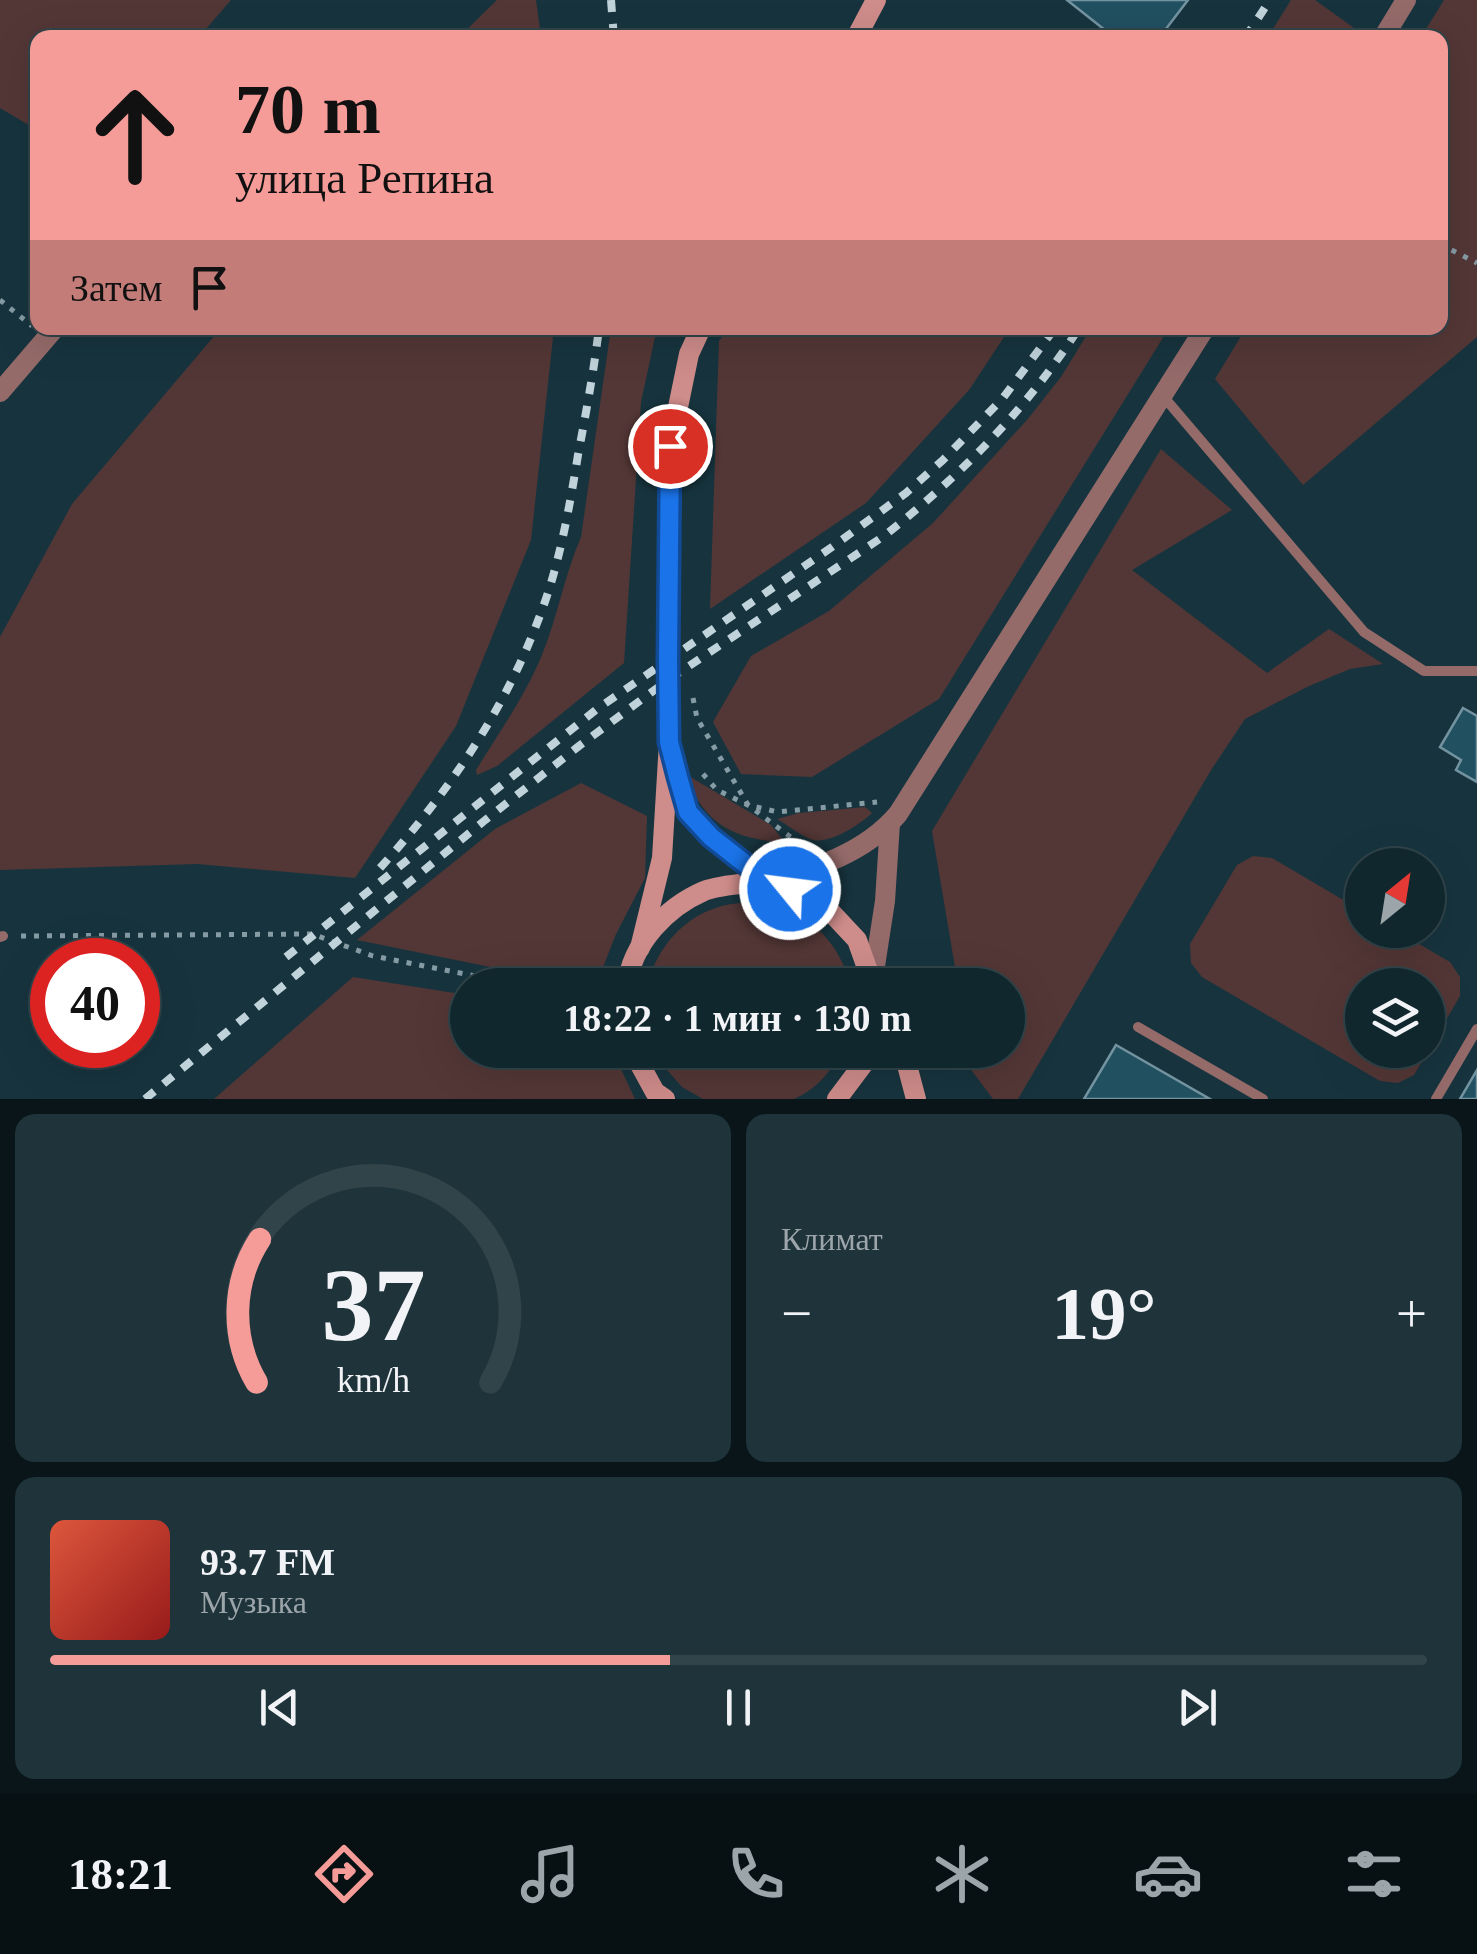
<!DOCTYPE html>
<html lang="ru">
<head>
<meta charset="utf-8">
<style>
	:root { --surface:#11272e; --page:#1e333a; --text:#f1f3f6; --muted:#9ca5aa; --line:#30444a; --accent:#f59b98 }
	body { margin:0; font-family:Georgia,serif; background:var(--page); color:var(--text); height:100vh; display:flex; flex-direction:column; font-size:38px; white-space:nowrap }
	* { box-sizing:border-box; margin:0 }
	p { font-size:32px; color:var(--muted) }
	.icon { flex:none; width:55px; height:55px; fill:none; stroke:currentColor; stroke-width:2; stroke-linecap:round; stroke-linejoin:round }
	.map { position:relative; height:1099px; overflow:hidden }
	.details { display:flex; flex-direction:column; gap:15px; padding:15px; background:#091519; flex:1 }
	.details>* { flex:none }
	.guide { position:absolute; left:30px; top:30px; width:1418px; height:305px; border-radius:20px; box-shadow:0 10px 40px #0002,0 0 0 2px var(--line); background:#f59b98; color:#111; overflow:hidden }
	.needle { width:65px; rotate:30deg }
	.fabs { position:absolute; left:1345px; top:848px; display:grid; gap:20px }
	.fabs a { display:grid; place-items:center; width:100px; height:100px; border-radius:50%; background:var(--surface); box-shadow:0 10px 40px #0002,0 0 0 2px var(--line); font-size:50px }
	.speed { position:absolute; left:30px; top:938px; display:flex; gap:20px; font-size:50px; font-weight:700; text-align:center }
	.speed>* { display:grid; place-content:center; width:130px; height:130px; border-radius:50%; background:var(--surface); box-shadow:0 10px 40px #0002,0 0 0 2px var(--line); line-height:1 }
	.speed .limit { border:15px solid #d22; background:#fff; color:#111 }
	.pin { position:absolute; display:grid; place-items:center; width:85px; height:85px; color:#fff; margin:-42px; border:5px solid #fff; border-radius:50%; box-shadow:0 2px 10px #0007 }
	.me { position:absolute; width:110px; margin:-55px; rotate:299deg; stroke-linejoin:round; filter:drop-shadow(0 0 8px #0008) }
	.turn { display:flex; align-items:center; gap:35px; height:210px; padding:0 40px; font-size:45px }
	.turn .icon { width:130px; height:130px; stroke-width:2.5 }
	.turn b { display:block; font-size:70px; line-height:85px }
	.then { display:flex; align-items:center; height:95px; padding:0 40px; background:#0003; gap:20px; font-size:38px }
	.big { font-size:75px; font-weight:800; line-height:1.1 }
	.details .widget { flex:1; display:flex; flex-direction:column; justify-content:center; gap:15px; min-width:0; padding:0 35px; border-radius:20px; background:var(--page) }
	.details .dial { align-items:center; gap:0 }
	.dial svg { height:260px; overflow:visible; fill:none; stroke:var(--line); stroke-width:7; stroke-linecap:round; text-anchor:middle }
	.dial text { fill:var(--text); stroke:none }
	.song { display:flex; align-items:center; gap:30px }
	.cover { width:120px; height:120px; border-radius:15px; background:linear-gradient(135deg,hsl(10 70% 55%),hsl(0 70% 35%)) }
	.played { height:10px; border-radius:5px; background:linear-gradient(90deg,var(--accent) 45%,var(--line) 45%) }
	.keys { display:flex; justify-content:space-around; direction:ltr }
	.heat { display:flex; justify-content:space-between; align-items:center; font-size:55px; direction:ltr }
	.details .tiles { flex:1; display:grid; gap:15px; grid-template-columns:1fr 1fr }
	.widget:last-child { grid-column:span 2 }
	.trip { position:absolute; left:450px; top:968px; width:575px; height:100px; border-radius:50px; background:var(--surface); box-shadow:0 10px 40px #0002,0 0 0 2px var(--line); font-weight:800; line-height:100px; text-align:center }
	.dock { display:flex; height:160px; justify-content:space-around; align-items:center; background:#071012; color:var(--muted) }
	.dock .icon { width:70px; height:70px }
	.dock .active { color:var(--accent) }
	.dock b { font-size:45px; color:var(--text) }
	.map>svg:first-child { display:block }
	.green { fill:#533736; fill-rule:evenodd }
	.building { fill:#215061; stroke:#7493a0; stroke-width:2.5 }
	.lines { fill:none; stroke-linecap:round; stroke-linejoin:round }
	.path { stroke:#869ca5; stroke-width:5; stroke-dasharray:5 8; stroke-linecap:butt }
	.lane { stroke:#956b6a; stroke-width:10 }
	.street { stroke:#956b6a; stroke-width:20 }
	.secondary { stroke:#ce8c8a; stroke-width:20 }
	.rail { stroke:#c0d3da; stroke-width:8; stroke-dasharray:12 12; stroke-linecap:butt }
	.route-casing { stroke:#114b97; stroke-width:25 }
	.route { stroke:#1a73e8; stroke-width:18 }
</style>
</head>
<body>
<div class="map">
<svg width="1477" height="1099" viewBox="0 0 1477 1099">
	<rect width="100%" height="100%" fill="#17343e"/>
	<g class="green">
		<path d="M0,0H231L199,37L38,38L37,130L0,108Z"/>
		<path d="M497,0H536L541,37H459Z"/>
		<path d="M1291,0H1315L1354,28L1348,37H1268Z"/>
		<path d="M1444,0H1477V337L1303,485L1215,379L1246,328H1440V38L1421,37Z"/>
		<path d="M221,328H554L531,540L456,726L355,878L197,864L0,870V637L72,504Z"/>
		<path d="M611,328H657L641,402L624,663L497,766L477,775L476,770C499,733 525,696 542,655C558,616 564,576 581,537Z"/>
		<path d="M729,328H1010L969,390L866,503L710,609L719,341Z"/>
		<path d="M1091,328H1169L939,699L812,777L741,774L713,722L751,656L829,611L933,523L1027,420L1061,377Z"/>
		<path d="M1161,449L1232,510L1132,570L1267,673L1329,629L1383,664L1350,669L1309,686L1245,719L1211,770L1018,1099H993L972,1071L968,1050H1008V985H958L932,831Z"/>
		<path d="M687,775L771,825L783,840L780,842C734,839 701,822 687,775Z"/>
		<path d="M581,783L647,816L645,878L616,934L596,985L550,979L357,940L495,829Z"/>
		<path d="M865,807L872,813C861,824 830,844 813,840C802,837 788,825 777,819L799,813Z"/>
		<path d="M1253,856L1272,858L1362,911V930H1395L1450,962L1460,977V996L1414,1075L1398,1083L1380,1081L1202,977L1191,963L1190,944L1237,865ZM1362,985H1428V1050H1362Z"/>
		<path d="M755,902C765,905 776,906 786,909C818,921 843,952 850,985H648C656,948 684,916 722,906C732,903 744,903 755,902Z"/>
		<path d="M353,977L467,995L468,1050H612L635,1099H214Z"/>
		<path d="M655,1050H843C831,1071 817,1089 794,1099H703L682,1087L661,1063Z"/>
	</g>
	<g class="building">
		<path d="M1067,0H1188L1159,38H1115Z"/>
		<path d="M1463,708L1477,716V782L1456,770L1461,760L1440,747Z"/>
		<path d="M1116,1045L1210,1099H1084Z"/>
		<path d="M1477,1070V1099H1460Z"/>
	</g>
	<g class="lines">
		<g class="path">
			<path d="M1440,244L1477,263"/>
			<path d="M0,300L32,326"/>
			<path d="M693,698L697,718L748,805L778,812L877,802"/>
			<path d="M703,774L717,790L748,805L797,842"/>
			<path d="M21,936L312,934L373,956L521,985"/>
		</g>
		<g class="lane">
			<path d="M1163,396L1364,632L1424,671H1477"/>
			<path d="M0,937L3,936"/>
			<path d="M1138,1027L1263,1099"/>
			<path d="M1436,1099L1477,1029"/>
		</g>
		<g class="street">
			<path d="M1383,38L1406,0"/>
			<path d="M0,392L55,328"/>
			<path d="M767,881C815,869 865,853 898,814L1205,328"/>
			<path d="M873,979L885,901L890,823"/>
		</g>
		<g class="secondary">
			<path d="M856,38L876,0"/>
			<path d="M674,759L688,812L711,837L767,881L791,889L828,909L857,940L873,985"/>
			<path d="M640,948L662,858L669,742L667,660L670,446L689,354L701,328"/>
			<path d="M627,985C632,943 667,907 704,891C722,884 747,884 767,881"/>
			<path d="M632,1050L655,1092L665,1099"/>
			<path d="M903,1050L916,1099"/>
			<path d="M837,1099L864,1063L868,1050"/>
		</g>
		<g class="rail">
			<path d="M611,0L614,38"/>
			<path d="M1245,38L1270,0"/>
			<path d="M380,868C447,794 504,712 539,618C559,567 569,510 578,455C586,413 594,370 599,328"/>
			<path d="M286,957L597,709L832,547L906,493L943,460L1003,398L1055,328"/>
			<path d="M145,1099L484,821L579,746L668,680L884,536C960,476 1027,409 1079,328"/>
		</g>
	</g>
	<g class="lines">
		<defs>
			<path id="route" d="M670,446L668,660L669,742L678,777L688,812L711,837L767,881L790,889"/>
		</defs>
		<use href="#route" class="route-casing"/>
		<use href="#route" class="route"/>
	</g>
</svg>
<div class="fabs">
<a><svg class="needle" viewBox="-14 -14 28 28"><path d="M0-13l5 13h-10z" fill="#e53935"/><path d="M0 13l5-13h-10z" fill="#9ca5aa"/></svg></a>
<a><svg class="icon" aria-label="layers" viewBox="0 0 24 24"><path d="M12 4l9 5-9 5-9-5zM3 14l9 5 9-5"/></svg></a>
</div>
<div class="speed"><div class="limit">40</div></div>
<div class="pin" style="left:670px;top:446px;background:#d93025"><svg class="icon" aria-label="arrive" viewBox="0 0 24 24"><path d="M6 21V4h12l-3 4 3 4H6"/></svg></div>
<svg class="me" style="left:790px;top:889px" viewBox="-20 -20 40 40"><circle r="17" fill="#1a73e8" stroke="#fff" stroke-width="3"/><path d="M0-11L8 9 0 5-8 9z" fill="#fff"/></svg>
<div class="trip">18:22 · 1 мин · 130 m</div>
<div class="guide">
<div class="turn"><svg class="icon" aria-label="ahead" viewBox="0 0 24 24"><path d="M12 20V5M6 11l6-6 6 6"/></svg><div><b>70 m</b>улица Репина</div></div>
<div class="then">Затем<svg class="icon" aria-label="arrive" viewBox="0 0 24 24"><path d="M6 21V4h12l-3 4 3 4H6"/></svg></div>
</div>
</div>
<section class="details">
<div class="tiles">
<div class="widget dial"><svg viewBox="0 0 100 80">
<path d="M14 69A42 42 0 1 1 86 69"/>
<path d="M14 69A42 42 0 0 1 15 25" stroke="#f59b98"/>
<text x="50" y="56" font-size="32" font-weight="700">37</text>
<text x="50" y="72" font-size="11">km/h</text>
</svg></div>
<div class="widget"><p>Климат</p>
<div class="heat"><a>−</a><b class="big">19°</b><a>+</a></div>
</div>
<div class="widget">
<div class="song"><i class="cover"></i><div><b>93.7 FM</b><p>Музыка</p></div></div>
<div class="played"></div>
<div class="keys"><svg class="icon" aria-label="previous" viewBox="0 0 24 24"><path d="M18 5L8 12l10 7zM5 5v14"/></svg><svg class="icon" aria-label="pause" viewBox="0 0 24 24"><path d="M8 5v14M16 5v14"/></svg><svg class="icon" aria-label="next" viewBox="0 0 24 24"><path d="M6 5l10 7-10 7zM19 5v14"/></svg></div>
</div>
</div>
</section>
<nav class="dock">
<b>18:21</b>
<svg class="icon active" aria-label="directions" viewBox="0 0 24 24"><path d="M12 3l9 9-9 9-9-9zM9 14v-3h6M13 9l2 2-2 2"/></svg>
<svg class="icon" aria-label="music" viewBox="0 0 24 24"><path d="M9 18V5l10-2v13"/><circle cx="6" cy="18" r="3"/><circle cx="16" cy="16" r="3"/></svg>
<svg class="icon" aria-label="phone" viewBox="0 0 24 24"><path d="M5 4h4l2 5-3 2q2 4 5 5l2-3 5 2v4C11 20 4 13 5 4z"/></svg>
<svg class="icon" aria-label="climate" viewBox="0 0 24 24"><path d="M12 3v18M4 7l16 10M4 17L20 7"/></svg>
<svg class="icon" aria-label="car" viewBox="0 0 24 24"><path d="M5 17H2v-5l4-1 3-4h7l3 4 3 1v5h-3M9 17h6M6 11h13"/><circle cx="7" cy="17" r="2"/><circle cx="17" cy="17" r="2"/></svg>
<svg class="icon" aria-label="filters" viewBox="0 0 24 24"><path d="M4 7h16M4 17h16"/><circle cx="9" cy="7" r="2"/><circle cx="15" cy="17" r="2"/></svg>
</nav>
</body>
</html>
